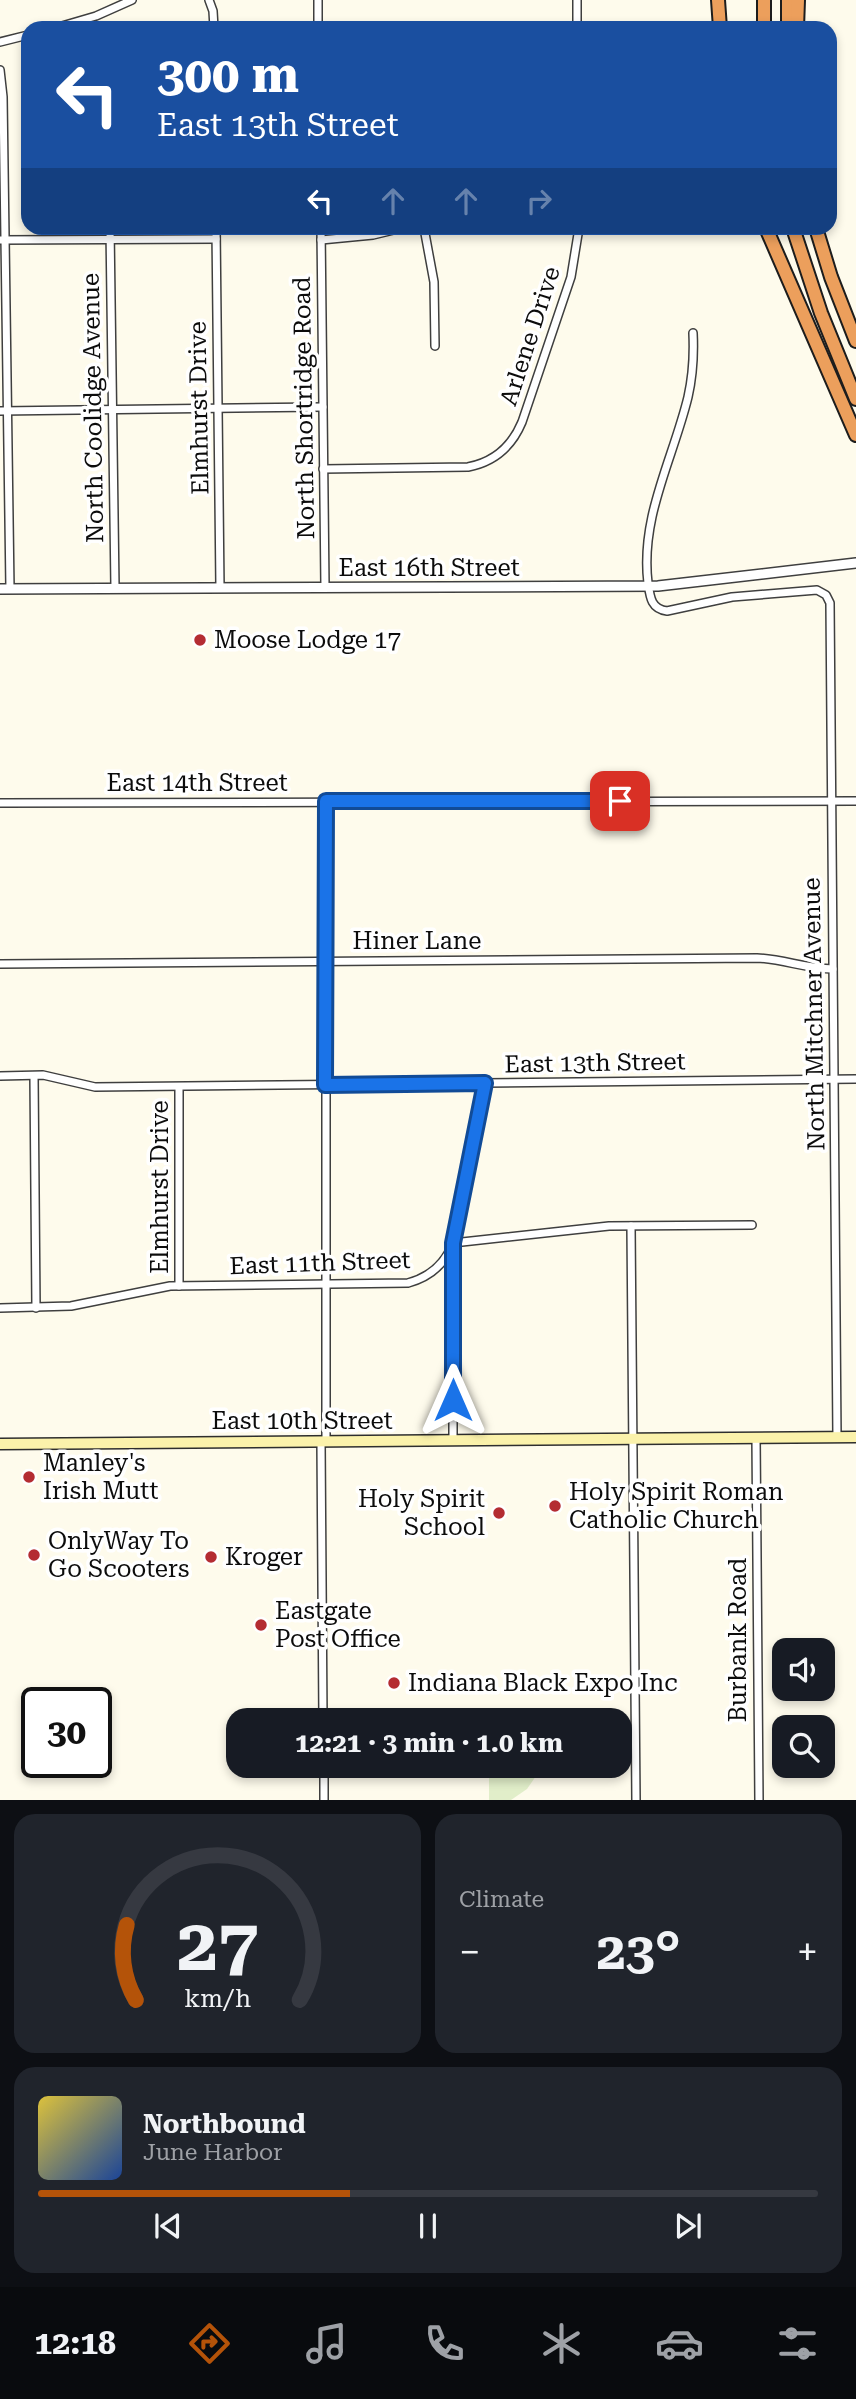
<!DOCTYPE html>
<html lang="en">
<head>
<meta charset="utf-8">
<style>
	:root { --surface:#171b24; --page:#20242c; --text:#f1f3f6; --muted:#9ea1a6; --line:#363941; --accent:#b45309 }
	body { margin:0; font-family:"Roboto Serif",serif; background:var(--page); color:var(--text); height:100vh; display:flex; flex-direction:column; font-size:26px; white-space:nowrap }
	* { box-sizing:border-box; margin:0 }
	p { font-size:23px; color:var(--muted) }
	.icon { flex:none; width:38px; height:38px; fill:none; stroke:currentColor; stroke-width:2; stroke-linecap:round; stroke-linejoin:round }
	.map { position:relative; height:1800px; overflow:hidden }
	.drawer { display:flex; flex-direction:column; gap:14px; padding:14px; background:#0d0f14; flex:1 }
	.drawer>* { flex:none }
	.banner { position:absolute; left:21px; top:21px; width:816px; height:214px; border-radius:21px; box-shadow:0 4px 10px #0003; background:#1a4fa0; color:#fff; overflow:hidden }
	.tools { position:absolute; left:772px; top:1638px; display:grid; gap:14px }
	.tools a { display:grid; place-items:center; width:63px; height:63px; border-radius:14px; background:var(--surface); box-shadow:0 4px 10px #0003; font-size:35px }
	.speed { position:absolute; left:21px; top:1687px; display:flex; gap:14px; font-size:35px; font-weight:700; text-align:center }
	.speed>* { display:grid; place-content:center; width:91px; height:91px; border-radius:50%; background:var(--surface); box-shadow:0 4px 10px #0003; line-height:1 }
	.speed .limit { border:4px solid #111; border-radius:10px; background:#fff; color:#111 }
	.pin { position:absolute; display:grid; place-items:center; width:60px; height:60px; color:#fff; margin:-30px; border-radius:14px; box-shadow:0 4px 10px #0006 }
	.me { position:absolute; width:77px; margin:-38px; rotate:0deg; stroke-linejoin:round; filter:drop-shadow(0 0 5px #0008) }
	.turn { display:flex; align-items:center; gap:24px; height:147px; padding:0 21px; font-size:32px }
	.turn .icon { width:91px; height:91px; stroke-width:2.5 }
	.turn b { display:block; font-size:49px; line-height:60px }
	.lanes { display:flex; align-items:center; height:66px; padding:0 21px; background:#0003; justify-content:center; gap:35px; direction:ltr }
	.lanes .off { opacity:.35 }
	.big { font-size:52px; font-weight:700; line-height:1.1 }
	.drawer .widget { flex:1; display:flex; flex-direction:column; justify-content:center; gap:10px; min-width:0; padding:0 24px; border-radius:21px; background:var(--page) }
	.drawer .dial { align-items:center; gap:0 }
	.dial svg { height:182px; overflow:visible; fill:none; stroke:var(--line); stroke-width:7; stroke-linecap:round; text-anchor:middle }
	.dial text { fill:var(--text); stroke:none }
	.song { display:flex; align-items:center; gap:21px }
	.cover { width:84px; height:84px; border-radius:10px; background:linear-gradient(135deg,hsl(50 70% 55%),hsl(220 70% 35%)) }
	.played { height:7px; border-radius:4px; background:linear-gradient(90deg,var(--accent) 40%,var(--line) 40%) }
	.keys { display:flex; justify-content:space-around; direction:ltr }
	.heat { display:flex; justify-content:space-between; align-items:center; font-size:38px; direction:ltr }
	.drawer .tiles { flex:1; display:grid; gap:14px; grid-template-columns:1fr 1fr }
	.widget:last-child { grid-column:span 2 }
	.trip { position:absolute; left:226px; top:1708px; width:406px; height:70px; border-radius:21px; background:var(--surface); box-shadow:0 4px 10px #0003; font-weight:700; line-height:70px; text-align:center }
	.dock { display:flex; height:112px; justify-content:space-around; align-items:center; background:#090b0e; color:var(--muted) }
	.dock .icon { width:49px; height:49px }
	.dock .on { color:var(--accent) }
	.dock b { font-size:32px; color:var(--text) }
	.map>svg:first-child { display:block }
	.pitch { fill:#e1eec9 }
	.lines { fill:none; stroke-linecap:round; stroke-linejoin:round }
	.minor-casing { stroke:#3f3f3f; stroke-width:10 }
	.tertiary-casing { stroke:#3f3f3f; stroke-width:12 }
	.secondary-casing { stroke:#2e2e2e; stroke-width:13 }
	.motorway-casing { stroke:#1d1d1d; stroke-width:16 }
	.minor { stroke:#fff; stroke-width:7 }
	.tertiary { stroke:#fff; stroke-width:9 }
	.secondary { stroke:#fbf2ab; stroke-width:10 }
	.motorway { stroke:#ec9f5c; stroke-width:12 }
	.route-casing { stroke:#114b97; stroke-width:18 }
	.route { stroke:#1a73e8; stroke-width:12 }
	.poi-dot { fill:#b42c32; stroke:#fff; stroke-width:2.5 }
	.labels { text-anchor:middle; stroke-width:7; stroke-linejoin:round; paint-order:stroke }
	.street-label { font-size:24px; fill:#0c0c0c; stroke:#fff }
	.poi-label { font-size:24px; fill:#0c0c0c; stroke:#fff; text-anchor:start }
</style>
</head>
<body>
<div class="map">
<svg width="856" height="1801" viewBox="0 0 856 1801">
	<rect width="100%" height="100%" fill="#fefbec"/>
	<path class="pitch" d="M489,1766H543L527,1789L511,1800L489,1801Z"/>
	<g class="lines">
		<defs>
			<g id="minor">
				<path d="M209,0L213,11L214,28"/>
				<path d="M318,0V28"/>
				<path d="M577,0V28"/>
				<path d="M55,28L96,16L132,0"/>
				<path d="M0,42L28,35"/>
				<path d="M0,70L3,97L10,589"/>
				<path d="M110,228L115,588"/>
				<path d="M216,228L220,588"/>
				<path d="M321,228L325,587"/>
				<path d="M424,228L434,282L435,346"/>
				<path d="M0,240L216,239"/>
				<path d="M321,240L373,235L402,228"/>
				<path d="M693,333C694,354 693,375 688,397C673,459 640,517 648,583C650,597 651,609 667,611L732,597L817,590L826,595L830,603L837,1437"/>
				<path d="M0,411L323,407"/>
				<path d="M323,469L468,467C494,462 512,446 522,422L571,277L579,228"/>
				<path d="M326,801V1442"/>
				<path d="M0,803L856,801"/>
				<path d="M0,964L757,958C783,959 807,969 833,969"/>
				<path d="M0,1076L43,1075L95,1087L856,1079"/>
				<path d="M34,1076L36,1308"/>
				<path d="M179,1087V1286"/>
				<path d="M631,1226L636,1801"/>
				<path d="M0,1308L71,1306L170,1286L408,1283C430,1277 445,1264 453,1243L609,1226L752,1225"/>
				<path d="M756,1437L759,1801"/>
				<path d="M453,1440V1243L485,1083"/>
				<path d="M321,1442L323,1720"/>
				<path d="M324,1766V1801"/>
			</g>
			<path id="tertiary" d="M0,589L658,586L856,563"/>
			<path id="secondary" d="M0,1444L856,1437"/>
			<g id="motorway">
				<path d="M718,0L720,28"/>
				<path d="M764,0V28"/>
				<path d="M788,28V0"/>
				<path d="M797,28L798,0"/>
				<path d="M766,228L856,435"/>
				<path d="M793,228L821,313L856,399"/>
				<path d="M816,228L831,277L856,341"/>
			</g>
		</defs>
		<use href="#minor" class="minor-casing"/>
		<use href="#tertiary" class="tertiary-casing"/>
		<use href="#secondary" class="secondary-casing"/>
		<use href="#motorway" class="motorway-casing"/>
		<use href="#minor" class="minor"/>
		<use href="#tertiary" class="tertiary"/>
		<use href="#secondary" class="secondary"/>
		<use href="#motorway" class="motorway"/>
	</g>
	<g class="lines">
		<defs>
			<path id="route" d="M453,1400V1243L485,1083L325,1085L326,801H620"/>
		</defs>
		<use href="#route" class="route-casing"/>
		<use href="#route" class="route"/>
	</g>
	<g class="poi-dot">
		<circle cx="200" cy="640" r="7"/>
		<circle cx="29" cy="1477" r="7"/>
		<circle cx="555" cy="1506" r="7"/>
		<circle cx="499" cy="1513" r="7"/>
		<circle cx="34" cy="1555" r="7"/>
		<circle cx="211" cy="1557" r="7"/>
		<circle cx="261" cy="1625" r="7"/>
		<circle cx="394" cy="1683" r="7"/>
	</g>
	<g class="labels">
		<g class="street-label">
			<text transform="translate(530 336) rotate(-72)" y="8">Arlene Drive</text>
			<text transform="translate(93 408) rotate(-91)" y="8">North Coolidge Avenue</text>
			<text transform="translate(199 408) rotate(-91)" y="8">Elmhurst Drive</text>
			<text transform="translate(304 408) rotate(-91)" y="8">North Shortridge Road</text>
			<text x="429" y="576">East 16th Street</text>
			<text x="197" y="791">East 14th Street</text>
			<text x="417" y="949">Hiner Lane</text>
			<text transform="translate(814 1014) rotate(-91)" y="8">North Mitchner Avenue</text>
			<text transform="translate(595 1063) rotate(-1)" y="8">East 13th Street</text>
			<text transform="translate(160 1187) rotate(-90)" y="8">Elmhurst Drive</text>
			<text transform="translate(320 1263) rotate(-2)" y="8">East 11th Street</text>
			<text x="302" y="1429">East 10th Street</text>
			<text transform="translate(738 1640) rotate(-90)" y="8">Burbank Road</text>
		</g>
		<g class="poi-label">
			<text x="214" y="648">Moose Lodge 17</text>
			<text x="43" y="1471">Manley's<tspan x="43" dy="28">Irish Mutt</tspan></text>
			<text x="569" y="1500">Holy Spirit Roman<tspan x="569" dy="28">Catholic Church</tspan></text>
			<text x="485" y="1507" text-anchor="end">Holy Spirit<tspan x="485" dy="28">School</tspan></text>
			<text x="48" y="1549">OnlyWay To<tspan x="48" dy="28">Go Scooters</tspan></text>
			<text x="225" y="1565">Kroger</text>
			<text x="275" y="1619">Eastgate<tspan x="275" dy="28">Post Office</tspan></text>
			<text x="408" y="1691">Indiana Black Expo Inc</text>
		</g>
	</g>
</svg>
<div class="tools">
<a><svg class="icon" aria-label="sound" viewBox="0 0 24 24"><path d="M4 9h4l5-4v14l-5-4H4zM17 9q2 3 0 6"/></svg></a>
<a><svg class="icon" aria-label="search" viewBox="0 0 24 24"><circle cx="10" cy="10" r="6"/><path d="M15 15l6 6"/></svg></a>
</div>
<div class="speed"><div class="limit">30</div></div>
<div class="pin" style="left:620px;top:801px;background:#d93025"><svg class="icon" aria-label="arrive" viewBox="0 0 24 24"><path d="M6 21V4h12l-3 4 3 4H6"/></svg></div>
<svg class="me" style="left:453px;top:1400px" viewBox="-20 -20 40 40"><path d="M0-17L14 15 0 8-14 15z" fill="#1a73e8" stroke="#fff" stroke-width="4"/></svg>
<div class="trip">12:21 · 3 min · 1.0 km</div>
<div class="banner">
<div class="turn"><svg class="icon" aria-label="left" viewBox="0 0 24 24"><path d="M17 20v-9H6M10 6l-5 5 5 5"/></svg><div><b>300 m</b>East 13th Street</div></div>
<div class="lanes"><svg class="icon" aria-label="left" viewBox="0 0 24 24"><path d="M17 20v-9H6M10 6l-5 5 5 5"/></svg><svg class="icon off" aria-label="ahead" viewBox="0 0 24 24"><path d="M12 20V5M6 11l6-6 6 6"/></svg><svg class="icon off" aria-label="ahead" viewBox="0 0 24 24"><path d="M12 20V5M6 11l6-6 6 6"/></svg><svg class="icon off" aria-label="right" viewBox="0 0 24 24"><path d="M7 20v-9h11M14 6l5 5-5 5"/></svg></div>
</div>
</div>
<section class="drawer">
<div class="tiles">
<div class="widget dial"><svg viewBox="0 0 100 80">
<path d="M14 69A42 42 0 1 1 86 69"/>
<path d="M14 69A42 42 0 0 1 10 36" stroke="#b45309"/>
<text x="50" y="56" font-size="32" font-weight="700">27</text>
<text x="50" y="72" font-size="11">km/h</text>
</svg></div>
<div class="widget"><p>Climate</p>
<div class="heat"><a>−</a><b class="big">23°</b><a>+</a></div>
</div>
<div class="widget">
<div class="song"><i class="cover"></i><div><b>Northbound</b><p>June Harbor</p></div></div>
<div class="played"></div>
<div class="keys"><svg class="icon" aria-label="previous" viewBox="0 0 24 24"><path d="M18 5L8 12l10 7zM5 5v14"/></svg><svg class="icon" aria-label="pause" viewBox="0 0 24 24"><path d="M8 5v14M16 5v14"/></svg><svg class="icon" aria-label="next" viewBox="0 0 24 24"><path d="M6 5l10 7-10 7zM19 5v14"/></svg></div>
</div>
</div>
</section>
<nav class="dock">
<b>12:18</b>
<svg class="icon on" aria-label="directions" viewBox="0 0 24 24"><path d="M12 3l9 9-9 9-9-9zM9 14v-3h6M13 9l2 2-2 2"/></svg>
<svg class="icon" aria-label="music" viewBox="0 0 24 24"><path d="M9 18V5l10-2v13"/><circle cx="6" cy="18" r="3"/><circle cx="16" cy="16" r="3"/></svg>
<svg class="icon" aria-label="phone" viewBox="0 0 24 24"><path d="M5 4h4l2 5-3 2q2 4 5 5l2-3 5 2v4C11 20 4 13 5 4z"/></svg>
<svg class="icon" aria-label="climate" viewBox="0 0 24 24"><path d="M12 3v18M4 7l16 10M4 17L20 7"/></svg>
<svg class="icon" aria-label="car" viewBox="0 0 24 24"><path d="M5 17H2v-5l4-1 3-4h7l3 4 3 1v5h-3M9 17h6M6 11h13"/><circle cx="7" cy="17" r="2"/><circle cx="17" cy="17" r="2"/></svg>
<svg class="icon" aria-label="filters" viewBox="0 0 24 24"><path d="M4 7h16M4 17h16"/><circle cx="9" cy="7" r="2"/><circle cx="15" cy="17" r="2"/></svg>
</nav>
</body>
</html>
